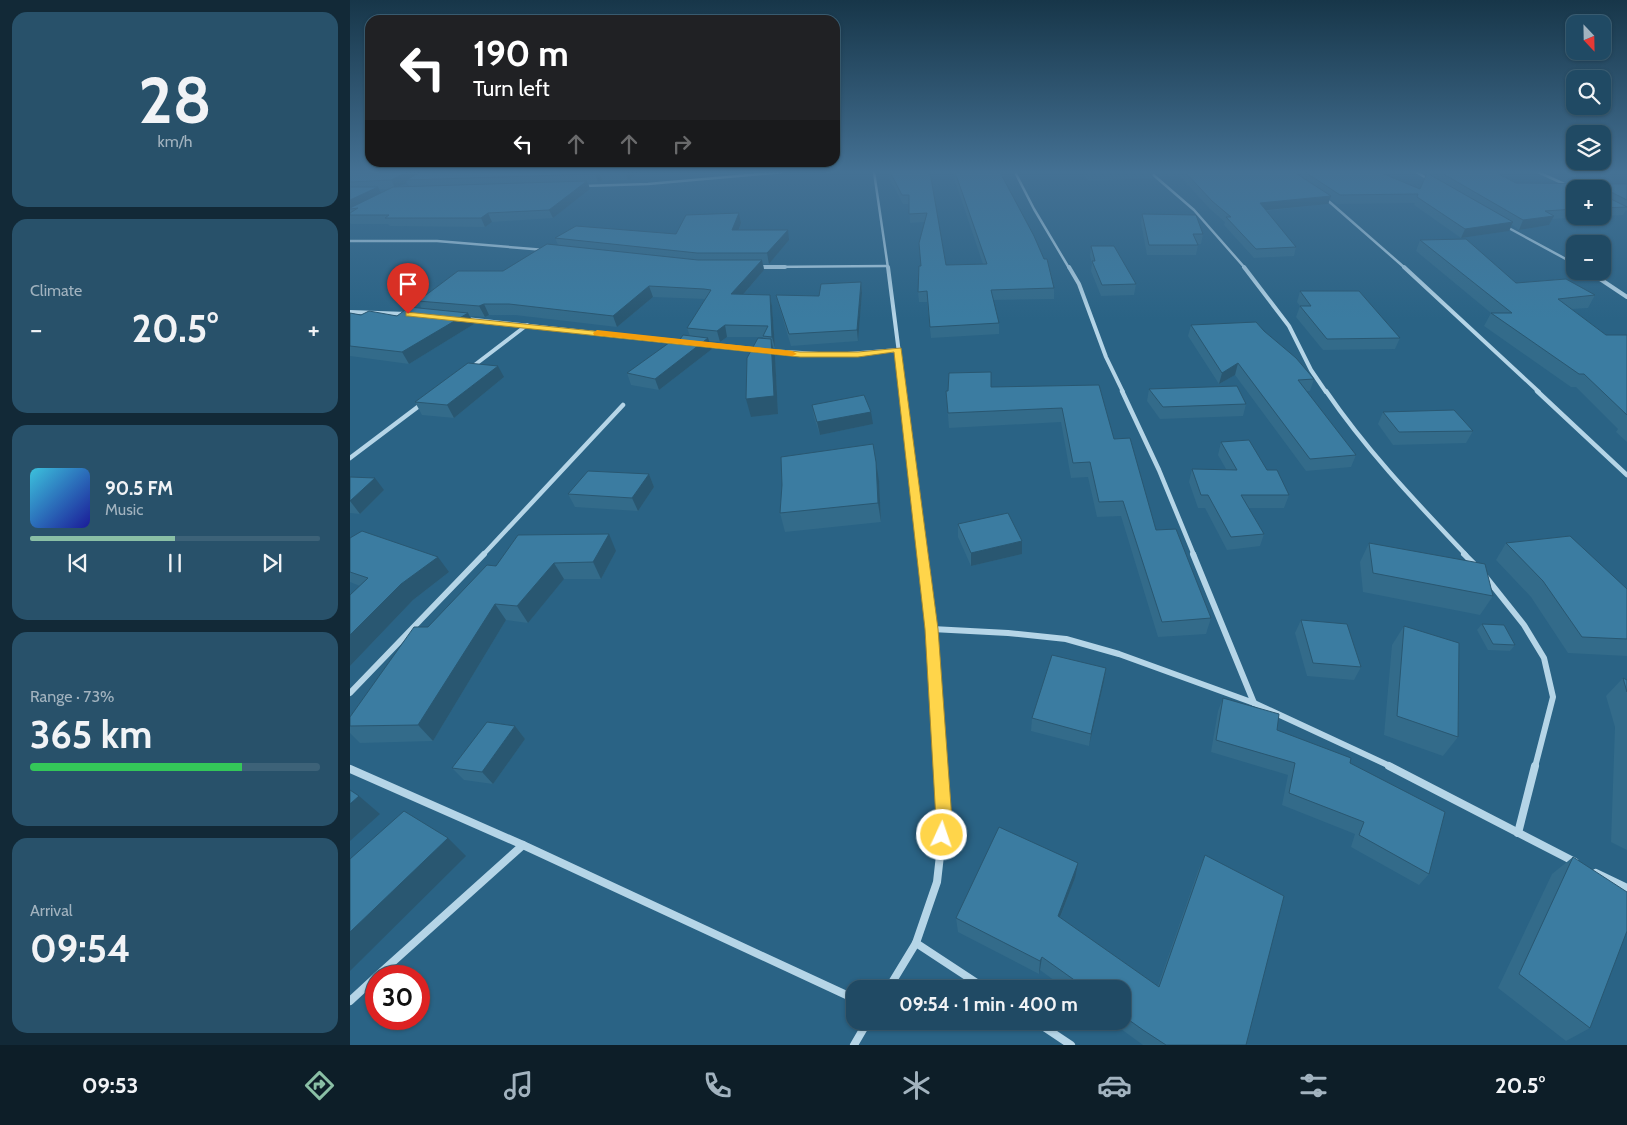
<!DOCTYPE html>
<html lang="en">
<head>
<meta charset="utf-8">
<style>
	:root { --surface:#204a64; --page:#28516a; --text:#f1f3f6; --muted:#a2b3bf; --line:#3d6278; --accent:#8abfa5 }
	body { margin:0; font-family:Cabin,sans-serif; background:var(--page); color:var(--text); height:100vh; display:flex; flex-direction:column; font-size:19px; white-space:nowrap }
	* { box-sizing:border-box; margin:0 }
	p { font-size:16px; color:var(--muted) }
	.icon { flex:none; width:28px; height:28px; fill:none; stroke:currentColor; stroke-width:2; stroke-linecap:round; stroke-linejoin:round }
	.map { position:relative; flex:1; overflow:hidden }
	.panel { display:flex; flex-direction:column; gap:12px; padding:12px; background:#122937; width:350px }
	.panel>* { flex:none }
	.hud { position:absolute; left:15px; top:15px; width:475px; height:152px; border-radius:15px; box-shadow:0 1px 4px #0004,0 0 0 1px var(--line); background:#202124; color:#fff; overflow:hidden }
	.needle { width:32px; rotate:158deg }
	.fabs { position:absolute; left:1216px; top:15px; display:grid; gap:10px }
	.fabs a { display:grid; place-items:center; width:45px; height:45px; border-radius:10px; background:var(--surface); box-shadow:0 1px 4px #0004,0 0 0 1px var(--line); font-size:25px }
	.speed { position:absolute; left:15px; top:965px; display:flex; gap:10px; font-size:25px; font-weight:700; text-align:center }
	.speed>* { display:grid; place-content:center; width:65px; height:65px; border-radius:50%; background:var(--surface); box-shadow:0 1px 4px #0004,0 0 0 1px var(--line); line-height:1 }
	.speed .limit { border:8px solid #d22; background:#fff; color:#111 }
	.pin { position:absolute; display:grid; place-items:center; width:42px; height:42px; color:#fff; margin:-51px -21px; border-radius:50% 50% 50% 0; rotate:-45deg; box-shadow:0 0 5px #0007 }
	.pin .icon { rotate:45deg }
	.me { position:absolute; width:55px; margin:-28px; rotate:3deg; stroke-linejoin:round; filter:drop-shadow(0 0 4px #0008) }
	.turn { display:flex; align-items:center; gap:18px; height:105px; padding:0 25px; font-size:22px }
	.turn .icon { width:65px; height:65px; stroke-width:2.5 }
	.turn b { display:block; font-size:35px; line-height:42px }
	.lanes { display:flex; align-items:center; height:48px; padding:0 25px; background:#0003; justify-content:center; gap:25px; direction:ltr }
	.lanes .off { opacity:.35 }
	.big { font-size:38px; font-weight:700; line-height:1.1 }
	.panel .widget { flex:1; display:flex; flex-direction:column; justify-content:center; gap:8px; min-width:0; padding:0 18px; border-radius:15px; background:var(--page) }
	.panel .dial { align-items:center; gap:0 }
	.dial b { font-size:65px; line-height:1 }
	.song { display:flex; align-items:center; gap:15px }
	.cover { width:60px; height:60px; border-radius:8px; background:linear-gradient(135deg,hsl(190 70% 55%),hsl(240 70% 35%)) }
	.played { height:5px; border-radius:2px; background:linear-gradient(90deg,var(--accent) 50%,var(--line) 50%) }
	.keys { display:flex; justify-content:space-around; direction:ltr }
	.heat { display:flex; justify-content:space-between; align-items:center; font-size:28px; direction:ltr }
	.charge { height:8px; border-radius:4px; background:linear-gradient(90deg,#34c759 73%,var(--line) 0) }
	.trip { position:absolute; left:496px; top:980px; width:285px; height:50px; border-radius:15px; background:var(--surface); box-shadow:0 1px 4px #0004,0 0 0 1px var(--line); font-weight:700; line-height:50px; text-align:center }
	.tab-bar { display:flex; height:80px; justify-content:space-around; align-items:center; background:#0d1e28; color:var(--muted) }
	.tab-bar .icon { width:35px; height:35px }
	.tab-bar .on { color:var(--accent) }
	.tab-bar b { font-size:22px; color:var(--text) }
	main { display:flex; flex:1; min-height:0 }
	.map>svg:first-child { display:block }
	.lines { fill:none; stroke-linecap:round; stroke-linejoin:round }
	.minor-far4 { stroke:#b5d5e7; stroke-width:2.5 }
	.minor-far3 { stroke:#b5d5e7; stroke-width:4 }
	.minor-far2 { stroke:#b5d5e7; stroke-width:4.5 }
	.minor-far1 { stroke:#b5d5e7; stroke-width:6 }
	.minor { stroke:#b5d5e7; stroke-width:8 }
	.wall { fill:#336b8a; fill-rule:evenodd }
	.shaded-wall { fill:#295771 }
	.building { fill:#3b7ca1; stroke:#295771 }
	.route { fill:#ffd54a; stroke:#a68a30 }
	.slow { fill:#f59e0b }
</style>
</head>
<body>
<main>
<section class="panel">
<div class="widget dial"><b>28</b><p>km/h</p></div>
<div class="widget"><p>Climate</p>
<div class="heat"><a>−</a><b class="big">20.5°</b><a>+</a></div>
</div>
<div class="widget">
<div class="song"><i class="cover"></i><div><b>90.5 FM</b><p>Music</p></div></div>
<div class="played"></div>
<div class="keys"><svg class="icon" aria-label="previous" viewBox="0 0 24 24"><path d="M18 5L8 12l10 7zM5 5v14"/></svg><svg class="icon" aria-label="pause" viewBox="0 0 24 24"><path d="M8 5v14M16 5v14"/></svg><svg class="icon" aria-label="next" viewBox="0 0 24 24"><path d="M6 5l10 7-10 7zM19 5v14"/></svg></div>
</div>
<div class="widget"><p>Range · 73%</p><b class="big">365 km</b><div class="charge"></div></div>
<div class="widget"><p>Arrival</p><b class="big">09:54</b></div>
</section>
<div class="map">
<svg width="1277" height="1045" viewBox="0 0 1277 1045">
	<rect width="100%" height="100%" fill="#2a6385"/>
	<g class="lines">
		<g class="minor-far4">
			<path d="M524,172L538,268"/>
			<path d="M665,172L684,209L719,268"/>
			<path d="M800,172L844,210L895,268"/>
			<path d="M1066,172L1080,180"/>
			<path d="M1188,172L1225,189"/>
			<path d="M233,186L298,184L434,172"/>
			<path d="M975,198L1055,268"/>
			<path d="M1155,226L1225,264"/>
			<path d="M0,241H87L195,250"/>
			<path d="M408,267L537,266"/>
		</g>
		<g class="minor-far3">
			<path d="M408,267H435"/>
			<path d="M538,267L554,392"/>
			<path d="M719,267L729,284L756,357L773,392"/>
			<path d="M894,267L939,326L961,370L976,392"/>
			<path d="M1054,267L1189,392"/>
			<path d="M1238,271L1277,297"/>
			<path d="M0,312L57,314"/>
			<path d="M116,319L326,342"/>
			<path d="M354,345L408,350"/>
			<path d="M419,351L485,355L548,350"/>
			<path d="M122,367L177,325"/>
		</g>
		<g class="minor-far2">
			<path d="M553,391L573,555"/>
			<path d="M772,391L809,470L844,555"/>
			<path d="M976,391C1017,451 1066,502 1116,555"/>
			<path d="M1187,391L1277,475"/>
			<path d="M0,458L73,403"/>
			<path d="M133,555L273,405"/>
		</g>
		<g class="minor-far1">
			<path d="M573,554L582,629L591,767"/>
			<path d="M843,554L904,703"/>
			<path d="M1114,554L1126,566"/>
			<path d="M1135,576L1174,625L1194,658L1203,697L1185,767"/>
			<path d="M582,629L658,633L716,639L769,654L904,703L1042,767"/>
			<path d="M0,693L134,554"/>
		</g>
		<g class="minor">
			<path d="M1039,766L1225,862"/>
			<path d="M0,769L173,845L505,999"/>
			<path d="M1168,833L1185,766"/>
			<path d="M1246,873L1277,888"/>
			<path d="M566,943L636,989"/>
			<path d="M27,976L173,845"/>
			<path d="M538,989L566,943L587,882L594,820L591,766"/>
			<path d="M0,1001L26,977"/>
			<path d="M685,1021L721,1045"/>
			<path d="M504,1045L518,1021"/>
		</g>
	</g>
	<g class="wall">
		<path d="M0,172H288L278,180H252L248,182L238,183L240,189L203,218L142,222L135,227L40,226L38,224H1L0,223ZM57,183L59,186H50ZM29,189H38L31,192Z"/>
		<path d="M536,172H580L596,265L633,264L602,172H655L654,178L704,288V299L643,300L649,323V334L581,338L577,302H569L568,292L574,222L560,223L559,204H553Z"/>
		<path d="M691,172H726L692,174Z"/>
		<path d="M732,172H803L802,178L739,181Z"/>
		<path d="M805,172H1029L1070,189L1078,172H1145L1166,183L1277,184V211L1276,210L1273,215L1202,219L1199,225L1169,230L1162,225L1159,231L1111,238L1064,205L1065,203L987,204L980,199L978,204L916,211L946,247L944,256L904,258L874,225L875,222L860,209L827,173V176L811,177ZM1225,189H1252V216H1225Z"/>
		<path d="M389,213L391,223L389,230L439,240L419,264H413L414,270L393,295H420L422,306L425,348H423L425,356L428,414L401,417L413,337H377L370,342L359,341L362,349L309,390L281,385L277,373L329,341L340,336L337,328L355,299L303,297L267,327L165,315H139L135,317L120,316L124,324L59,364L0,356V313L11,315L47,316L72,309L68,301L153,271L208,245L205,238L326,234Z"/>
		<path d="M792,214L853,234L851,244H848V245L846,255H797L791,223Z"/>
		<path d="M1070,240L1166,283L1245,295L1238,308L1222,309L1256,335H1277V442L1266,432L1268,429L1226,387H1221L1134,326L1141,313L1066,251Z"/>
		<path d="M741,246L786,284L784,295L751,296L741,271L742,264L740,256Z"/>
		<path d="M511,282L512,293L508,341L441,346L429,306L426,295L469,296Z"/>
		<path d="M950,291L1050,338L1045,349L973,350L946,317L950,306L947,302Z"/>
		<path d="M841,325L914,331L964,379L960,391H956L1006,455L1001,467L956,471L885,375L869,384L838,336Z"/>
		<path d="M154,377L104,418L72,415L65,402Z"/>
		<path d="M749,385L764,439L806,530L861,618L856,634L808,637L771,516L747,517L738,477L721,478L711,422L599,428L596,391L641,387Z"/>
		<path d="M799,389L896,404L893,416L810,419L797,401Z"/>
		<path d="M462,405L523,424L470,435L464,417Z"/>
		<path d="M1033,412L1123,431L1116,443L1043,445L1028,424Z"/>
		<path d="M871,442L917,470L939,495L934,508H899L914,534L910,546L877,550L855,508H848L839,482L842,469H876L868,455Z"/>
		<path d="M299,474L304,487L288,511L225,507L218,494Z"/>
		<path d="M0,477L34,490L10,514L0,513Z"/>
		<path d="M529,481L531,522L435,532L430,513Z"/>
		<path d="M608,524L672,541V554L621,566L608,537Z"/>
		<path d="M0,538L99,572L63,600L0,666V595L10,586L0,582Z"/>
		<path d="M1019,543L1143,596L1130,615L1013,592L1010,562Z"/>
		<path d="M1156,543L1277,589V656L1218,653L1181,597L1146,560Z"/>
		<path d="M266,551L251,579H214L178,623L156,620L83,741L10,743L0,733V717L78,627L146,566Z"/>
		<path d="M951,620L1011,667L1004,680L957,676L945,633Z"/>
		<path d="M1132,624L1165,645L1160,651L1138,650L1127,630Z"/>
		<path d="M1054,626L1108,737L1093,756L1034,735L1042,645Z"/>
		<path d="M756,668L754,681L739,746L681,731L682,718Z"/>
		<path d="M1273,678L1277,680V850L1261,842L1265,727L1256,696Z"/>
		<path d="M873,698L927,730L1000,763L1079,874L1069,885L1001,847L1005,834L932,805L938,775L861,752L868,711Z"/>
		<path d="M165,726L175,739L143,784L114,780L102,768Z"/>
		<path d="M855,855L896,1045H793L760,1021H772V989H716L690,970L689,974L608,932L606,918L725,878L710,918L808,986L848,871Z"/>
		<path d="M1223,857L1240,1028L1216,1041L1148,988L1202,874Z"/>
	</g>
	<g class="shaded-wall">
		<path d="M57,172H78L56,180L57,183L45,188L41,180Z"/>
		<path d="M248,172H249L252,180L248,182L245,174Z"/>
		<path d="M275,172H288L278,180Z"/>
		<path d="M237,181L240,189L203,218L199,210Z"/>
		<path d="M28,187L32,195L0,209V200Z"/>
		<path d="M981,196L978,204L908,211L910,203Z"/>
		<path d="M138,213L142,222L135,227L131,218Z"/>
		<path d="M389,213L391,223L385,240L382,230Z"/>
		<path d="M1204,216L1199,225L1169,230L1173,220Z"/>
		<path d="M1163,222L1159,231L1111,238L1115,229Z"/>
		<path d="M438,230L439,240L419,264L417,253Z"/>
		<path d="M412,260L414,270L384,305L381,294Z"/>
		<path d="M511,282L512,293L508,341L507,330Z"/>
		<path d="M299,286L303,297L267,327L263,316Z"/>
		<path d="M420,295L422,306L425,348L422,337Z"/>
		<path d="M134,304L139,315L135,317L129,306Z"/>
		<path d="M118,313L124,324L59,364L52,352Z"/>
		<path d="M375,325L377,337L370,342L367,331Z"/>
		<path d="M358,338L362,349L309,390L305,379Z"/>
		<path d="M421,339L425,356L428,414L401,417L396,399Z"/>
		<path d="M888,363L885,375L869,384L872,373Z"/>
		<path d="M148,366L154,377L104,418L97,405Z"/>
		<path d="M521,412L523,424L470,435L467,422Z"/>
		<path d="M526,462L529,481L531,522L528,503Z"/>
		<path d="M299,474L304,487L288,511L282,498Z"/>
		<path d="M25,478L34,490L10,514L0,501Z"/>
		<path d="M259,534L266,551L251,579L243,562Z"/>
		<path d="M672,541V554L621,566V553Z"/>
		<path d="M88,557L99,572L63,600L0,666V635L51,584Z"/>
		<path d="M204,563L214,579L178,623L167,606Z"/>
		<path d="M145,604L156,620L83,741L68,725Z"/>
		<path d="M756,668L754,681L739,746L741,734Z"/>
		<path d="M165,726L175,739L143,784L132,772Z"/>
		<path d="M9,796L30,814L0,841V804Z"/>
		<path d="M98,838L116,856L0,971V932Z"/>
		<path d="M728,863L725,878L705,930L708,916Z"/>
		<path d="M692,957L690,970L689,974L690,961Z"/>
	</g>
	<g class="building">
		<path d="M0,172H57L41,180L0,182Z"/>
		<path d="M71,172H248L245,174L56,180Z"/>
		<path d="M540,172H580L596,265L637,264L605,172H653L652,176L684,236L694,259H697L704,288L641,290L649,323L580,327L577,291L568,292L569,266H571L569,243L577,213L559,214V195H552Z"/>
		<path d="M835,172H944L981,196L910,203L946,247L906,249L876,217H881L862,201Z"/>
		<path d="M955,172H1029L1070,189L1077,173L1163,222L1115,229L1067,197L1068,194L990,195Z"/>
		<path d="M1090,172H1145L1166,183L1277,184V200L1257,190L1254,193L1255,196L1277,207L1252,208V189H1225V209L1195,211L1204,216L1173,220Z"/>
		<path d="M237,181L199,210L138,213L131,218H35L39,215H0V213L8,208L0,209V208L43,187Z"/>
		<path d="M0,187H28L0,200Z"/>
		<path d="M389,213L382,230H438L417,253H347L205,238L226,226L326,234L336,215Z"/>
		<path d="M792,214L846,215L853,234H843L848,245H799Z"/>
		<path d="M1116,239L1166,283L1216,279L1245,295L1208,299L1256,335H1277V415L1234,374H1229L1141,313H1162L1070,240Z"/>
		<path d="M197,244L348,260H412L381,294L420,295L422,337L413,336L418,326L375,325L367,331L337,328L361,290L354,289L299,286L263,316L159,304H134L129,306L68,301L108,271H153Z"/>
		<path d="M741,246H764L786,284L752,285L742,261H745Z"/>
		<path d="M511,282L507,330L439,334L426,295L469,296L471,284Z"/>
		<path d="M950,291H1009L1050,338L977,339L950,306H961Z"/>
		<path d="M59,307L118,313L52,352L0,346V313L11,315L19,311L47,316Z"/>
		<path d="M906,322L914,331L946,358L964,379L948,380L1006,455L960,459L888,363L872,373L841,325Z"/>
		<path d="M333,335L358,338L305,379L277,373L323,340L329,341Z"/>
		<path d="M408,338L421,339L424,396L396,399L397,358Z"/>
		<path d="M118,363L148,366L97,405L65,402Z"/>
		<path d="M641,372V387L749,385L764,439L780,438L806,530L826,529L861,618L812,622L773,501L749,502L740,462L723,463L712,408L598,413L596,391H598L599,373Z"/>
		<path d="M887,386L896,404L813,407L799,389Z"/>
		<path d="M514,395L521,412L467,422L462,405Z"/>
		<path d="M1104,410L1123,431L1049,432L1033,412Z"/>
		<path d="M899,440L917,470H927L939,495H891L914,534L881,537L858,495H851L842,469L887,470L871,442Z"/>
		<path d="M523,444L526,462L528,503L430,513L432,485L431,457Z"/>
		<path d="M238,471L299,474L282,498L218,494Z"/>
		<path d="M0,477L25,478L0,501Z"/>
		<path d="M658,513L672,541L621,553L608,524Z"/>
		<path d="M12,531L88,557L51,584L0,635V595L18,578L0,572V538Z"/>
		<path d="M259,534L243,562L204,563L167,606L145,604L68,725L0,726V717L64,627H78L137,565L146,566L168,535Z"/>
		<path d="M1220,536L1277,589V639L1232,637L1193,581L1156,543Z"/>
		<path d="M1019,543L1135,564L1143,596L1023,573Z"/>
		<path d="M951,620L997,624L1011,667L963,663Z"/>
		<path d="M1132,624L1154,625L1165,645L1143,644Z"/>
		<path d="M1054,626L1109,643L1108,737L1047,716Z"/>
		<path d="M702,655L756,668L741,734L682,718Z"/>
		<path d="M1273,678L1277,680V692Z"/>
		<path d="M873,698L929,714L927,730L1001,758L1000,763L1095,812L1079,874L1009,835L1014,822L939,793L945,763L866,740Z"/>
		<path d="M137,722L165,726L132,772L102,768Z"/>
		<path d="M0,790L9,796L0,804Z"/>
		<path d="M54,811L98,838L0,932V859Z"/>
		<path d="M649,827L728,863L708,916L809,987L855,855L934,896L896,1045H816L793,1030L772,1015V989H737L692,957L690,961L606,918Z"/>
		<path d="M1223,857L1277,892V931L1240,1028L1169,974Z"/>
	</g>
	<linearGradient id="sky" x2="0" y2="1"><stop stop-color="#173649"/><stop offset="0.54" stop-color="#447194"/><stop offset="1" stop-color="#447194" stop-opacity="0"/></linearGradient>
	<rect width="1277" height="319" fill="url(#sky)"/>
	<path class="route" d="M56,312L450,352H508L551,348L588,629L602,820L598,841L592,844L586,841L584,835L586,820L575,629L544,352L508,357H450L58,316H56Z"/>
	<path class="slow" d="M247,330L442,351L447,354L442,356L244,335L243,333Z"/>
</svg>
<div class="fabs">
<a><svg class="needle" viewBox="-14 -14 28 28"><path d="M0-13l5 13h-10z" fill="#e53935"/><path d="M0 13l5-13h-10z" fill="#a2b3bf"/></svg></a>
<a><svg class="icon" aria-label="search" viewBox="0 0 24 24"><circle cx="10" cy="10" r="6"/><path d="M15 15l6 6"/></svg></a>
<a><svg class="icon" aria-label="layers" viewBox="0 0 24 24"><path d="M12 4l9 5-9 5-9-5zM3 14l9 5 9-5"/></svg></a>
<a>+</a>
<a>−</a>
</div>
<div class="speed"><div class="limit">30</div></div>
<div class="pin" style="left:58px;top:314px;background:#d93025"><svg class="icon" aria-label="arrive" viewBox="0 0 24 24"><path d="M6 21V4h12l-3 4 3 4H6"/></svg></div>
<svg class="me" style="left:592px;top:835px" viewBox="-20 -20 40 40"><circle r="17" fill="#ffd54a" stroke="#fff" stroke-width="3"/><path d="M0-11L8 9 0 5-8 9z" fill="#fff"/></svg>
<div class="trip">09:54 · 1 min · 400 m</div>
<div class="hud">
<div class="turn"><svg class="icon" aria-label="left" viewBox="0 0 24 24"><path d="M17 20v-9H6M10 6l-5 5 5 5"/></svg><div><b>190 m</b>Turn left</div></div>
<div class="lanes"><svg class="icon" aria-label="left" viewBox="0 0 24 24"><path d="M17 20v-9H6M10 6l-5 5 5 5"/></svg><svg class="icon off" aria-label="ahead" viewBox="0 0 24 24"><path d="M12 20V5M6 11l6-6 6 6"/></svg><svg class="icon off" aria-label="ahead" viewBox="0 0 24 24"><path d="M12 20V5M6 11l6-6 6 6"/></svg><svg class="icon off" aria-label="right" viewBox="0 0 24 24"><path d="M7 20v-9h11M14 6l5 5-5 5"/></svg></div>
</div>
</div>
</main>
<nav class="tab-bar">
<b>09:53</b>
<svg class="icon on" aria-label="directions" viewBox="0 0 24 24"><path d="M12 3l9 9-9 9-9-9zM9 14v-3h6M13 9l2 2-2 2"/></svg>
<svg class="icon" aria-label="music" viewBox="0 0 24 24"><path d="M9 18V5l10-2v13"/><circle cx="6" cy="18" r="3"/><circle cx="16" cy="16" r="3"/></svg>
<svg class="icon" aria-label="phone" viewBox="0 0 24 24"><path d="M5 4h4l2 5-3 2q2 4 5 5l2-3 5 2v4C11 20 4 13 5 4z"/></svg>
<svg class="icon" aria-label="climate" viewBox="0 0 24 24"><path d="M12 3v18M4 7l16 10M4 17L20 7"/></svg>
<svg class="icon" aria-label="car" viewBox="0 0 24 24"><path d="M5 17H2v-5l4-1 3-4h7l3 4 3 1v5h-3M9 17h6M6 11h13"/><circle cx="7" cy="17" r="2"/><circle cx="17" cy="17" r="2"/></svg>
<svg class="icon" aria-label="filters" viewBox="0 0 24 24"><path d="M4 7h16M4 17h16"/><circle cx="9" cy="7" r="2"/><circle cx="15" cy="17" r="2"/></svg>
<b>20.5°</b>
</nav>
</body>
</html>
